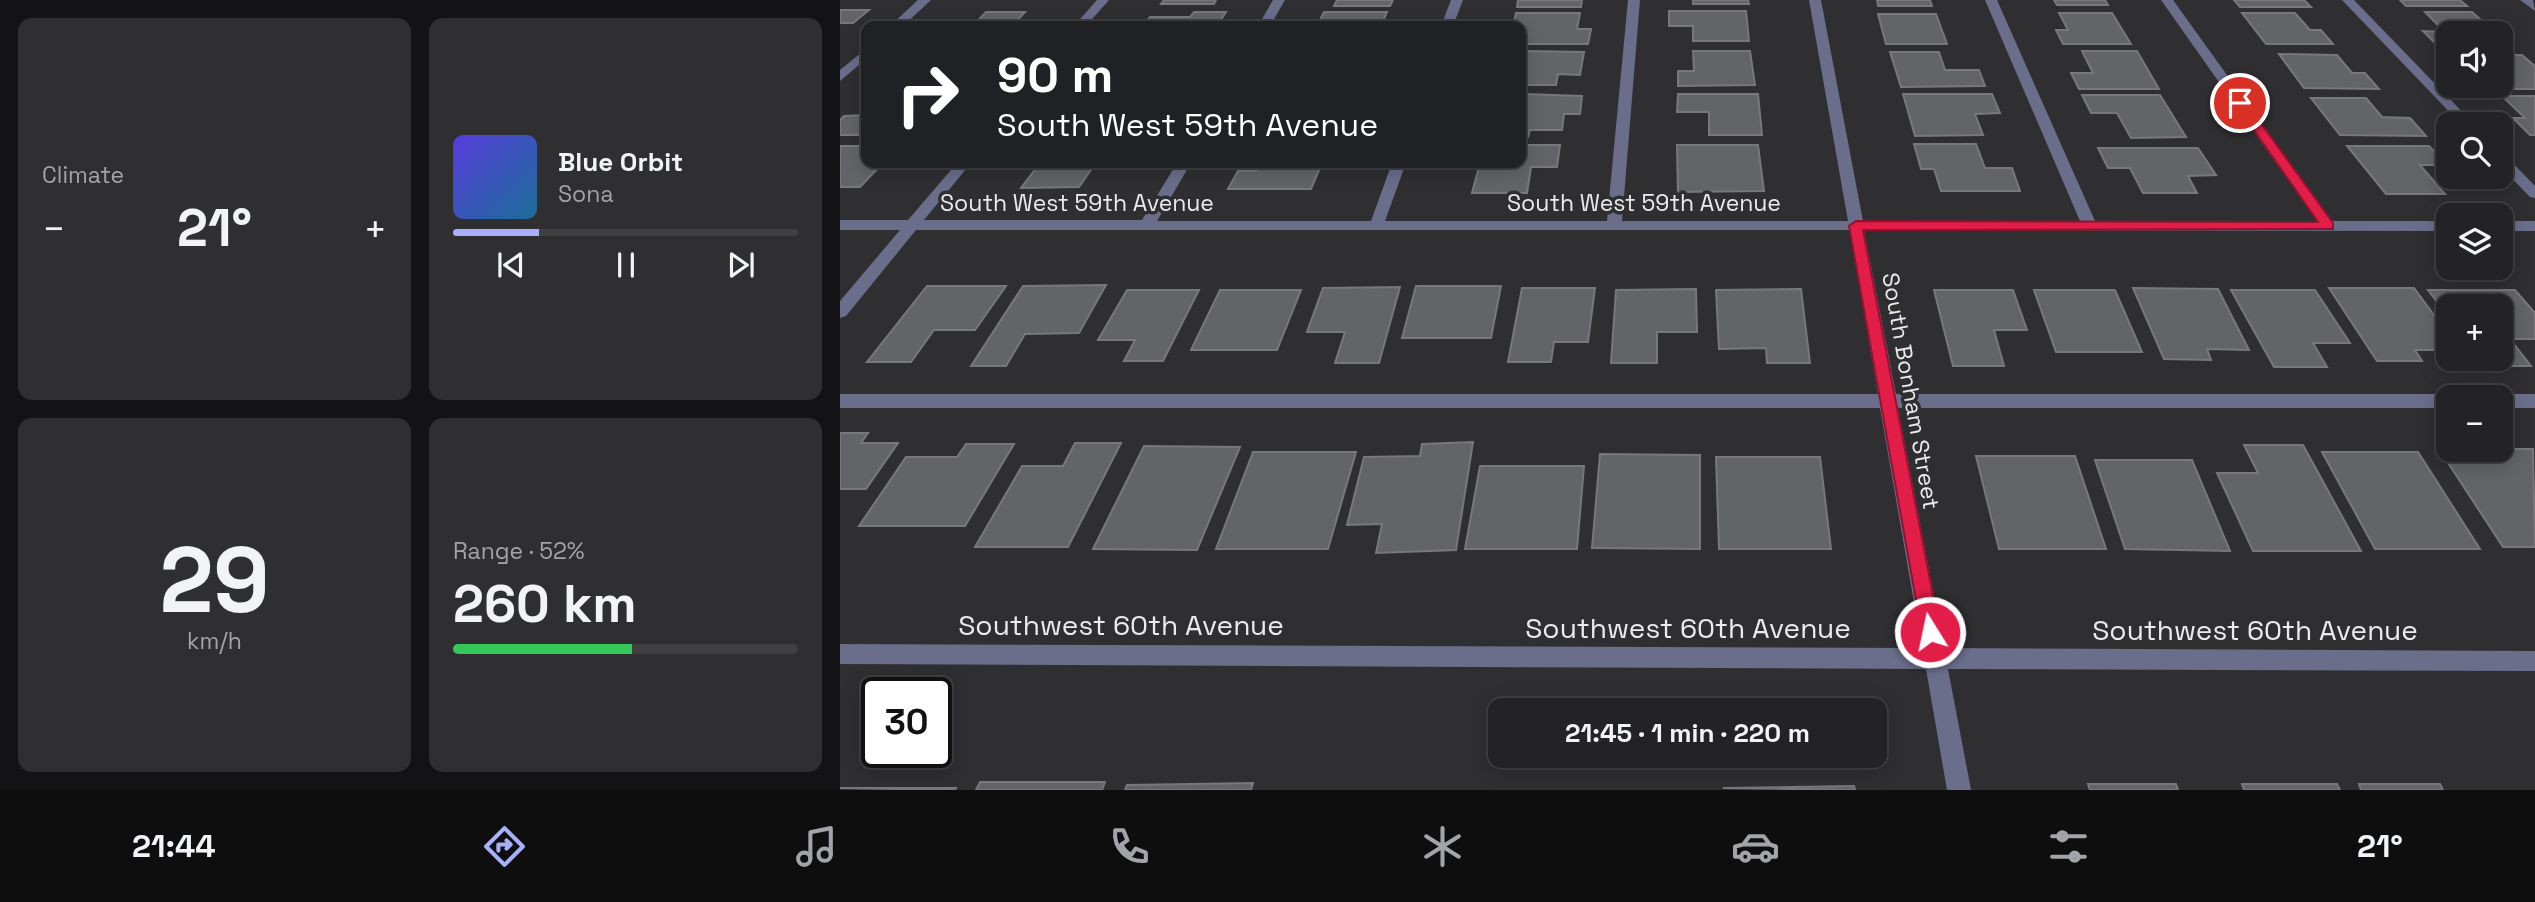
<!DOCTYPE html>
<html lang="en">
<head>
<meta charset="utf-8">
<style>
	:root { --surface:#232326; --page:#2f2f32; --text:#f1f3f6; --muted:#a3a4a7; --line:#404043; --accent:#a8b0fc }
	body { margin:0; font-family:"Space Grotesk",sans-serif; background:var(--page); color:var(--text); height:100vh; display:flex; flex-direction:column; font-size:26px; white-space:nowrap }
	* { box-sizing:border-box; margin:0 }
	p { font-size:23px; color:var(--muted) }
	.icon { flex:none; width:38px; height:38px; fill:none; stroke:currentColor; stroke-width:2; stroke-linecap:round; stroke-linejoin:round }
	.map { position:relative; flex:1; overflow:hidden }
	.sheet { display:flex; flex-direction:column; gap:18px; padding:18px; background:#131315; width:840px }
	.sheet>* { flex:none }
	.guide { position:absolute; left:21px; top:21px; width:665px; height:147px; border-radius:14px; box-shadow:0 4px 18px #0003,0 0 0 2px var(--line); background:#202124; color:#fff; overflow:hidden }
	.buttons { position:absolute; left:1596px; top:21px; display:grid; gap:14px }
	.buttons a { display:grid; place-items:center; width:77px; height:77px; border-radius:14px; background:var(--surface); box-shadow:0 4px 18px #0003,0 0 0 2px var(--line); font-size:35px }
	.speed { position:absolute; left:21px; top:677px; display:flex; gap:14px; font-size:35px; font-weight:700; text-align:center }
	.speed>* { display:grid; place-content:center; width:91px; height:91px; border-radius:50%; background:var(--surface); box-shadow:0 4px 18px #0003,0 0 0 2px var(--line); line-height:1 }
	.speed .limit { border:4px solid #111; border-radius:10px; background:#fff; color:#111 }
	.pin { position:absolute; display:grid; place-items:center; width:60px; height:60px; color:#fff; margin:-30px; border:4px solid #fff; border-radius:50%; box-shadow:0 2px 7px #0007 }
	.me { position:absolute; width:77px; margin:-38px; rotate:350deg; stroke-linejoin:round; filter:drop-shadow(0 0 5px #0008) }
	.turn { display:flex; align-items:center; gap:24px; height:147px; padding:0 21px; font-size:32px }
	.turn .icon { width:91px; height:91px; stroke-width:2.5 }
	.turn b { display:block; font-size:49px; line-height:60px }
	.big { font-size:52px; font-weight:700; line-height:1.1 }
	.sheet .tile { flex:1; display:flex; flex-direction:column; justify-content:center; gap:10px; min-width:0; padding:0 24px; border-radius:14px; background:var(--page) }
	.sheet .dial { align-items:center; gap:0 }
	.dial b { font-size:91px; line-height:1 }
	.song { display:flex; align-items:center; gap:21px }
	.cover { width:84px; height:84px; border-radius:10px; background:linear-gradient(135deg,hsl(250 70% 55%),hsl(200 70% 35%)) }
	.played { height:7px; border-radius:4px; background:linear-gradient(90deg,var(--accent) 25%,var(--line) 25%) }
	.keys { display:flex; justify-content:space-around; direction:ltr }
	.heat { display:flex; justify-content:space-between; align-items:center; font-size:38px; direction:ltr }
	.charge { height:10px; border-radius:5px; background:linear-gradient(90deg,#34c759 52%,var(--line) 0) }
	.sheet .tiles { flex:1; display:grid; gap:18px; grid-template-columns:repeat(2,1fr) }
	.trip { position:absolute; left:648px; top:698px; width:399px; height:70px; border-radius:14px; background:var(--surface); box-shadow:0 4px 18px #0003,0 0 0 2px var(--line); font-weight:700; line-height:70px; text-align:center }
	.menu { display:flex; height:112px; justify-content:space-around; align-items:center; background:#0e0e0f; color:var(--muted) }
	.menu .icon { width:49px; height:49px }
	.menu .selected { color:var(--accent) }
	.menu b { font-size:32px; color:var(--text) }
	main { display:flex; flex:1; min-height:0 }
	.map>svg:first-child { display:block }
	.building { fill:#636467; stroke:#78787c; stroke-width:2 }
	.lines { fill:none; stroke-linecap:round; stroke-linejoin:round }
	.minor { fill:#6a6e8b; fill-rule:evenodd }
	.route { fill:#e11d48; stroke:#92132f; stroke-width:2 }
	.labels { text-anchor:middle; stroke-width:7; stroke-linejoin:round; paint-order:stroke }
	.street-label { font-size:23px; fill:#ebebed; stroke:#2f2f32 }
	.near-street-label { font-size:28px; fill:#ebebed; stroke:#2f2f32 }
</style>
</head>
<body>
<main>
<section class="sheet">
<div class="tiles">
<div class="tile"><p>Climate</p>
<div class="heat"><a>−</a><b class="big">21°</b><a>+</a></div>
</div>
<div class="tile">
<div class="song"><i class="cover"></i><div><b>Blue Orbit</b><p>Sona</p></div></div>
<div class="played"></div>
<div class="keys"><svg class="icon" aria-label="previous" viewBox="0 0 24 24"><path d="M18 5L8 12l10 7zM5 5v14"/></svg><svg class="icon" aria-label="pause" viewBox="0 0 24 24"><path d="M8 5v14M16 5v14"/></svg><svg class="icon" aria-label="next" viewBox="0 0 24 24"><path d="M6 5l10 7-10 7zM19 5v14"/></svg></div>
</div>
<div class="tile dial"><b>29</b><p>km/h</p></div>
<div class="tile"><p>Range · 52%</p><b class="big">260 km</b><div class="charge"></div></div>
</div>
</section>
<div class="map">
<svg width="1695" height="790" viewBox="0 0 1695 790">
	<rect width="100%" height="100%" fill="#2f2f32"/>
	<g class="building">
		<path d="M324,0H376L374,4H321Z"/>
		<path d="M497,0H553L550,6H494Z"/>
		<path d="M678,0H742L741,7H677Z"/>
		<path d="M853,0H908L909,4H853Z"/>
		<path d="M1037,0H1090L1092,6H1038Z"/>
		<path d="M1214,0H1265L1268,5H1217Z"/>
		<path d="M1394,0H1464L1471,7H1400Z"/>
		<path d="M1560,0H1620L1627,6H1566Z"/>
		<path d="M0,10H29L13,23H0Z"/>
		<path d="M829,11H906L909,41H853V26H829Z"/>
		<path d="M146,12H185L172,26H108L135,24Z"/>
		<path d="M354,12H386L378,24L303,26L310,17H350Z"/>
		<path d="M484,12H547L541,26H477Z"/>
		<path d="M1585,12H1632L1656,33H1608V46H1598L1583,31L1605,32Z"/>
		<path d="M676,13H740L737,29H751L748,44H681V26H673Z"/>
		<path d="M1219,13H1272L1291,44H1223L1216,30H1228Z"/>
		<path d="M1402,13H1455L1470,30H1481L1493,44H1426Z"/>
		<path d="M1038,14H1096L1107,44H1046Z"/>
		<path d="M681,51L744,52L740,75L718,74L716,85H681Z"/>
		<path d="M853,51H910L915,85L838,86V71H854Z"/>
		<path d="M1242,51H1297L1319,89H1239L1231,73H1253Z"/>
		<path d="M1050,52H1099L1105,70H1139L1145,86L1061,87Z"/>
		<path d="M1439,54L1497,55L1512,73H1525L1539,89L1464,88Z"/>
		<path d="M1661,55H1682L1695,66V89H1640L1636,86H1661Z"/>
		<path d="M681,94L742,96L740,114H724L722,130H690L688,137H681Z"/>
		<path d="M838,94H918L922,135H869V112H837Z"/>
		<path d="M1063,94H1152L1160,113L1135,114L1143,135L1075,136Z"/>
		<path d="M1242,95H1320L1346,137L1291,138L1277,113H1251Z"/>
		<path d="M1662,96H1695V135H1690L1673,118H1685Z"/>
		<path d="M1471,98H1526L1542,117L1570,118L1586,136L1500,135Z"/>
		<path d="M26,115V135H0V120L4,116Z"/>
		<path d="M1074,144H1136L1145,168H1172L1180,191H1101L1094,169H1081Z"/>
		<path d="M681,145H720L717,167H691L687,193H632L640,163H681Z"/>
		<path d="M837,145H918L924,191L838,192Z"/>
		<path d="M0,146H26V163H43L20,187H0Z"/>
		<path d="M1507,146H1589L1607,165H1580L1605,194H1546Z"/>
		<path d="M1258,148H1358L1376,175L1348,176L1357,193H1303L1290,168H1268Z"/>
		<path d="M200,163H287L255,164L239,187L181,188Z"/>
		<path d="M420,163H482L471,189H388L398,171H416Z"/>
		<path d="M266,285L239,333L185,334L166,366H131L183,286Z"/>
		<path d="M87,286H166L135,330H94L71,362H27Z"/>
		<path d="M576,286H661L651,338H562Z"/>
		<path d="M560,287L539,363H495L505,332H467L483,288Z"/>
		<path d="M682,288H755L748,342H714L711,362H668Z"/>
		<path d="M1293,288L1378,289L1409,350L1367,349L1371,360L1324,359Z"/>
		<path d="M1489,288H1574L1608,334V350H1575L1582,361H1537Z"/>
		<path d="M856,289L857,332H817V363H771L776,290Z"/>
		<path d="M961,289L970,363H927L926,348L879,349L876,290Z"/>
		<path d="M287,290H359L323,361H284L295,340H258Z"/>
		<path d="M380,290H461L437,350H351Z"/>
		<path d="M1094,290H1173L1187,330H1154L1164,366H1113Z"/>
		<path d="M1194,290H1275L1302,352H1216Z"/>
		<path d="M1391,290H1475L1510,343H1473L1487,367H1434Z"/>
		<path d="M1588,290H1675L1695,313V339H1670L1691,366H1647L1641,359H1661V306H1608V316Z"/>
		<path d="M0,433H28L21,443H58L26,489H0Z"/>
		<path d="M633,442L616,550L536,553L542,524L507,525L524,457L580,456L582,444Z"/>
		<path d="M235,443H281L228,547H135L182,466H223Z"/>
		<path d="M126,444H174L125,526H19L66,457H117Z"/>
		<path d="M1404,445H1463L1521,551H1413L1377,473H1418Z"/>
		<path d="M304,446L400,447L357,550L253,549Z"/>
		<path d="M1599,449H1693L1695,547H1663Z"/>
		<path d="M413,452H516L488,549H376Z"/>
		<path d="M1482,452H1578L1640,549H1535Z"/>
		<path d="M760,454L860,455V549L752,548Z"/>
		<path d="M1136,456H1235L1266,549H1159Z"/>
		<path d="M876,457H980L991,549H879Z"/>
		<path d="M1255,460H1352L1390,551L1285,549Z"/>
		<path d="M640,466H744L737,549H625Z"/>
		<path d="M140,782H265L262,790H136Z"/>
		<path d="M413,783L411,790H285L287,785Z"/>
		<path d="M1248,784H1336L1338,790H1250Z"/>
		<path d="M1402,784H1497L1500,790H1404Z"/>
		<path d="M1519,784H1600L1603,790H1521Z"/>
		<path d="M1014,786L1015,790L883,788Z"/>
		<path d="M0,788H116L115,790Z"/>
	</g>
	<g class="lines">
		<g class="minor">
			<path d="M78,0H91L63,26H50Z"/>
			<path d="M257,0H269L246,26H234Z"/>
			<path d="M433,0H445L430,26H418Z"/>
			<path d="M611,0H623L613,26H601Z"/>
			<path d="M788,0H800L782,221H1008L969,0H981L1023,221H1240L1145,0H1157L1255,221H1477L1321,0H1333L1492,221H1608V231L1024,230L1056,394H1608L1615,397H1608V408H1058L1104,648L1695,651V671L1108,669L1131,790H1107L1086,669L0,664V644L1082,648L1040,408H0V394H1038L1010,230H76L6,316L0,318V301L60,230H0V220H68L117,163H131L84,220H302L337,163H351L317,221H531L552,163H566L545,221H767Z"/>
			<path d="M1502,0H1514L1634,124H1621Z"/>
			<path d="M1680,0H1693L1695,11Z"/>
			<path d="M26,49V59L0,81V70Z"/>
			<path d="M1661,155L1666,156L1695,186V198L1690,197L1661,167Z"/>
			<rect x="1661" y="221" width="34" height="10"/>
			<path d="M1661,394H1695V408H1661V397H1654Z"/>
		</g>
	</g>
	<path class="route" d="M1396,100H1404L1493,223V229L1023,230L1100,632L1097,639L1090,641L1083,639L1009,226L1016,221L1478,222L1395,103Z"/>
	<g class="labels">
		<g class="street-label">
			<text x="237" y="211">South West 59th Avenue</text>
			<text x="804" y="211">South West 59th Avenue</text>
			<text transform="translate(1071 391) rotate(80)" y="8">South Bonham Street</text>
		</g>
		<g class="near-street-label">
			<text x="281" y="635">Southwest 60th Avenue</text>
			<text x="848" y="638">Southwest 60th Avenue</text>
			<text x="1415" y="640">Southwest 60th Avenue</text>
		</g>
	</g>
</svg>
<div class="buttons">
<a><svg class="icon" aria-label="sound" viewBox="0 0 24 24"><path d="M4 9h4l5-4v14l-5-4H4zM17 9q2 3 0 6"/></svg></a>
<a><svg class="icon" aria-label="search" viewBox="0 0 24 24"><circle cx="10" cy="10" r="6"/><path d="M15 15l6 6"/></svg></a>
<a><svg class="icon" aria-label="layers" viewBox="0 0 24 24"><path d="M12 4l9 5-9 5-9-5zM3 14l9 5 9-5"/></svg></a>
<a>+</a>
<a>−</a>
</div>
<div class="speed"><div class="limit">30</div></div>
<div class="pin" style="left:1400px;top:103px;background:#d93025"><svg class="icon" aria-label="arrive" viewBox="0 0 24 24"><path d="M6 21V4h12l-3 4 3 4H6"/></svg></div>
<svg class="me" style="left:1090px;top:632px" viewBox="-20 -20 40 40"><circle r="17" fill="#e11d48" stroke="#fff" stroke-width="3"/><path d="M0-11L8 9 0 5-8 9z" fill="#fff"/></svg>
<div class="trip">21:45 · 1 min · 220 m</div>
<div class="guide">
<div class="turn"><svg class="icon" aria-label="right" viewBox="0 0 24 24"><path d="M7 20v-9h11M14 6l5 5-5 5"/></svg><div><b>90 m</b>South West 59th Avenue</div></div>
</div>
</div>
</main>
<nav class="menu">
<b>21:44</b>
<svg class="icon selected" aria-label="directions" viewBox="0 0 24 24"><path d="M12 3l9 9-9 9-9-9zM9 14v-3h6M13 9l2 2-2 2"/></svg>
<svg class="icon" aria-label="music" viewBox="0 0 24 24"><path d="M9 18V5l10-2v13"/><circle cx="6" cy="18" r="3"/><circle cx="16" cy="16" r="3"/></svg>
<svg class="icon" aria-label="phone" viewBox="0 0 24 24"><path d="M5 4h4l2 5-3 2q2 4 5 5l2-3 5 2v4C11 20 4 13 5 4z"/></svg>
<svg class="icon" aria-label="climate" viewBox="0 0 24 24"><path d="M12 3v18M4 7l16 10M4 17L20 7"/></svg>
<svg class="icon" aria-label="car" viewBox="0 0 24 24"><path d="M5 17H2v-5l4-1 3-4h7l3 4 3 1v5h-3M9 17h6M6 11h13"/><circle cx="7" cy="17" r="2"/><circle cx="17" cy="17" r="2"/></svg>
<svg class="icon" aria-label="filters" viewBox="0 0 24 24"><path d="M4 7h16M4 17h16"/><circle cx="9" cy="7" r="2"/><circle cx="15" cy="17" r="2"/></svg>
<b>21°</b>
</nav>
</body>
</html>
